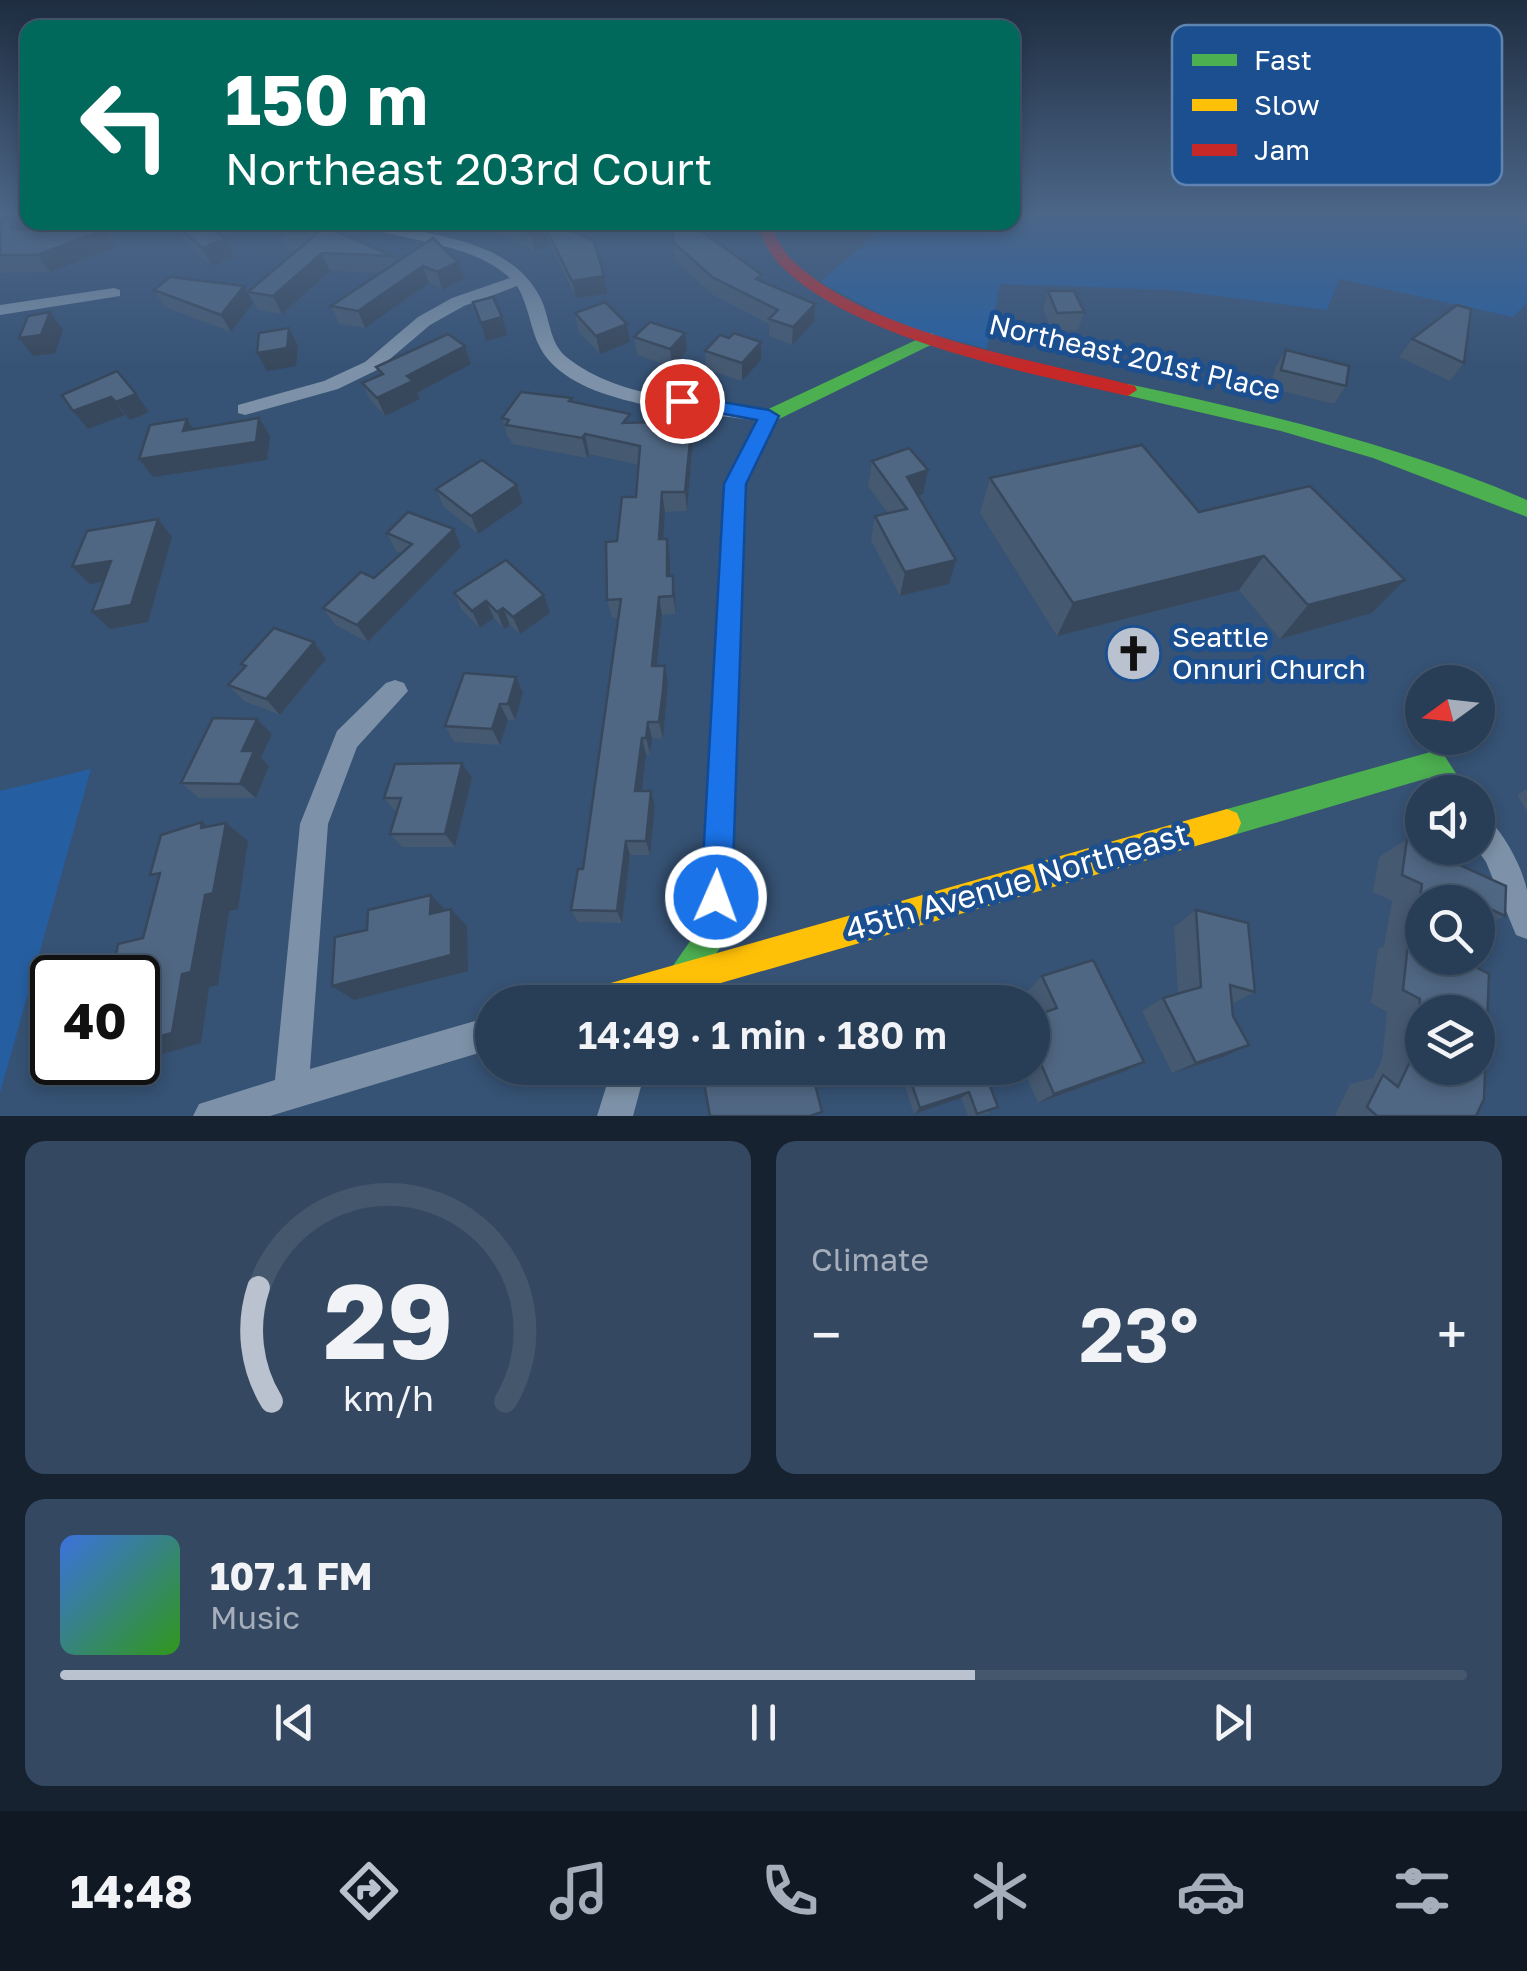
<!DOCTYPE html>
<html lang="en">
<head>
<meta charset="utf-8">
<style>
	:root { --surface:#283e57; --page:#344961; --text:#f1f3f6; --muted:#a5aeba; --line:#44576d; --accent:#b9c2ce }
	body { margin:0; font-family:"Golos Text",sans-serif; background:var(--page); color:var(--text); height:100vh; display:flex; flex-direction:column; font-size:38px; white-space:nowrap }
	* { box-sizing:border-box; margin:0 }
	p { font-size:32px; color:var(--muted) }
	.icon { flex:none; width:55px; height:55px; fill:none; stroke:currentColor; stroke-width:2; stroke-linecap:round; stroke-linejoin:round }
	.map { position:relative; height:1116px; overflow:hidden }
	.details { display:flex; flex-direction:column; gap:25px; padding:25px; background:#162230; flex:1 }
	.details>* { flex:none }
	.top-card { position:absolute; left:20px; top:20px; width:1000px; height:210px; border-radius:20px; box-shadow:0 5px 15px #0003,0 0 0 2px var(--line); background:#00695c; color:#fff; overflow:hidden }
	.needle { width:65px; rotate:255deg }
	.tools { position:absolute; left:1405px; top:665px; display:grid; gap:20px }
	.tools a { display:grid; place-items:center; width:90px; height:90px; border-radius:50%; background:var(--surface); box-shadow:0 5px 15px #0003,0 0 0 2px var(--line); font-size:50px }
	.speed { position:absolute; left:30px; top:955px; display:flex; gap:20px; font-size:50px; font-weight:700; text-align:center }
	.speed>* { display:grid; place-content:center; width:130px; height:130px; border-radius:50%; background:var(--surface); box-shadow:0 5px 15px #0003,0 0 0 2px var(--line); line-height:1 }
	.speed .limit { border:5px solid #111; border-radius:15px; background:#fff; color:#111 }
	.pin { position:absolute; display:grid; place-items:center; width:85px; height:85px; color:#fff; margin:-42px; border:5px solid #fff; border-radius:50%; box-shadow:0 2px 10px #0007 }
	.me { position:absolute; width:110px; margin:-55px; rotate:2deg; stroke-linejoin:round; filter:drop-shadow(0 0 8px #0008) }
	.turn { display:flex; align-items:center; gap:35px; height:210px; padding:0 40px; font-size:45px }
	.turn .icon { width:130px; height:130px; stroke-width:2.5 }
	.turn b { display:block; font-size:70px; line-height:85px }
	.big { font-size:75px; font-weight:600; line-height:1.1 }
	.details .widget { flex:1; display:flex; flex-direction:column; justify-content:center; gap:15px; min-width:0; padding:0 35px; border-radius:20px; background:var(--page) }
	.details .dial { align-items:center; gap:0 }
	.dial svg { height:260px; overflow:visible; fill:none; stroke:var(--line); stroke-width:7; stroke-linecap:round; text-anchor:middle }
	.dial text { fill:var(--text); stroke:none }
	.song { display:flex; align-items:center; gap:30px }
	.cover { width:120px; height:120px; border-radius:15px; background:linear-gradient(135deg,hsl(220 70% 55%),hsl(110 70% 35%)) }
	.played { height:10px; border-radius:5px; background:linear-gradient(90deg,var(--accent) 65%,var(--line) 65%) }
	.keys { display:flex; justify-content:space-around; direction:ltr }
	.heat { display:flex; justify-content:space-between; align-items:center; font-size:55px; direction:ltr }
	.details .tiles { flex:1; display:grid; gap:25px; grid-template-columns:1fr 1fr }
	.widget:last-child { grid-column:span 2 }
	.trip { position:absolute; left:475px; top:985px; width:575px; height:100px; border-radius:50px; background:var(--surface); box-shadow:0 5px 15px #0003,0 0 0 2px var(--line); font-weight:600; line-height:100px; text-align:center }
	.menu { display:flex; height:160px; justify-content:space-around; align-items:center; background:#101923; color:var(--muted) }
	.menu .icon { width:70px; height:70px }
	.menu .current { color:var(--accent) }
	.menu b { font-size:45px; color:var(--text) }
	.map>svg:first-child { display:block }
	.green { fill:#265fa1 }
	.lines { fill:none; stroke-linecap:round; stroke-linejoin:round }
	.street { fill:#7d92a8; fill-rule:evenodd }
	.fast { fill:#4caf50; fill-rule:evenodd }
	.slow { fill:#ffc107; fill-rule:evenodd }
	.jam { fill:#c62828; fill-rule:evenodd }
	.wall { fill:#455971 }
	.shaded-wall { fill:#38485c }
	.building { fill:#506783; stroke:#38485c; stroke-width:2.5; fill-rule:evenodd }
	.route { fill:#1a73e8; stroke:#114b97; stroke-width:2.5 }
	.labels { text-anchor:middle; stroke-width:10; stroke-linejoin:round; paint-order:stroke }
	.street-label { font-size:28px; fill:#fff; stroke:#1b4f8f }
	.poi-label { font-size:28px; fill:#fff; stroke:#1b4f8f; text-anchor:start }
	.near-street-label { font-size:32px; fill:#fff; stroke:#1b4f8f }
	.key { fill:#1b4f8f; stroke:#5f84b1; stroke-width:2.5 }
	.key-label { font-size:28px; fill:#fff }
</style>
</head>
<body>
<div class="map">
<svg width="1527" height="1116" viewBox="0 0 1527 1116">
	<rect width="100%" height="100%" fill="#365274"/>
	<g class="green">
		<path d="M1013,212H1527V303L1513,317L1339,279L1327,310L1172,290L1000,284L987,349L904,327L820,282L870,239L876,223L1012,222Z"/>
		<path d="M91,769L0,1093V791Z"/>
	</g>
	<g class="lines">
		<g class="street">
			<path d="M380,223C438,237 510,240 540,297C551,318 548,344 569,359C623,401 704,400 769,410L779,416L769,422C708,413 587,409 547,358C530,337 531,309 517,286L464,306L430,325L377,370L338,389L245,415L238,413V405L324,381L365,362L418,317L452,298L510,278C473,245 421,243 375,230V224Z"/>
			<path d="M114,288L120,290V296L0,315V305Z"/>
			<path d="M395,680L404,683L408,691L357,747L328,824L310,1069L492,1016V1049L270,1116H193L199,1104L275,1080L300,824L337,731L386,683Z"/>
			<path d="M1478,812C1498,820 1524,869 1527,891C1527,907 1527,924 1527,939L1516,935L1486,862L1476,848Z"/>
			<path d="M612,1068H646L633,1116H597Z"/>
		</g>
		<g class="fast">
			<path d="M931,333L940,338L937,342L777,420L745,484L731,932L685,998L676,1002L663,998L658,987L700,927L725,484L762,412Z"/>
			<path d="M1128,384C1264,413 1399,445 1527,500V517L1373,458L1281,431L1121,394L1119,390Z"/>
			<path d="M1434,751L1444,755L1468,792H1438L1428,778L1227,837L1217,833L1213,823L1217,813L1227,809Z"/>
		</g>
		<path class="slow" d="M1227,809L1237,813L1241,823L1237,833L1227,837L655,1002H584L588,990L600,986Z"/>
		<path class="jam" d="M754,222H769C776,235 782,251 793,261C871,335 1032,359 1135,386L1137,390L1128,396C1027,373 858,340 783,268C770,256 763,238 754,222Z"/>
	</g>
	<g class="wall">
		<path d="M0,212L25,219L20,229L105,230L116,247L50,272L0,273Z"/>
		<path d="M478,222H554L604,276L607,294L576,298L549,243L535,251Z"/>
		<path d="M670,222L702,229L699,230L762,282L815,304L814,322L792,345L769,336V324L713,295L675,261Z"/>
		<path d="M824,222H851L848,231L824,227Z"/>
		<path d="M174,223L226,239L235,257L211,266L184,241Z"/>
		<path d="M317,224L393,256L396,263L458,262L464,279L442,290L429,283L365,328L339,324L331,306L380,273L330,271L282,314L258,310L248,292L297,251H288L280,234Z"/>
		<path d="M244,286L253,303L231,332L165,307L154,290Z"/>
		<path d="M1048,291L1084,312L1078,330L1052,331L1043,309Z"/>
		<path d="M575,313L627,324L630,342L600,354L578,331Z"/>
		<path d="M685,333L687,351L672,367L637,355L634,337Z"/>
		<path d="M729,338L761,360L742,381L706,369L705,351Z"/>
		<path d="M1412,339L1464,363L1450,381L1399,357Z"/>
		<path d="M465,346L471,364L417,393L420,399L385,416L371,401L362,383L380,375L376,367Z"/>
		<path d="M1286,350L1346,386L1334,404L1270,388L1275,368Z"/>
		<path d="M572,402L631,423L693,440L687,511L665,512L663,539H667L670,558V576H673L675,594L676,614L662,615L657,666L668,684L663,739L652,738L650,754H646L641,791H651L655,807L650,855H630L622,923L578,922L571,910L583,869L619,618H612L607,600L617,541L636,497L639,465L589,454L587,458L512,444L510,438H508L502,418Z"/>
		<path d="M872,461L923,494L918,496L949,584L900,596L871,540L875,516L888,513L868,486Z"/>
		<path d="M990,478L1199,512L1405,580L1372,613L1280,639L1239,590L1057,636L980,513Z"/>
		<path d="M517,485L523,503L478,534L444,507L436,489Z"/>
		<path d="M387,533L461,547L368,642L335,625L323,608L374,578L401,553L396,551Z"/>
		<path d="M454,593L550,613L520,634L510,625L504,629L494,618L480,628L462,610Z"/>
		<path d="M314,642L326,659L280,715L244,701L228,685L244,667L241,664Z"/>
		<path d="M523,693L515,720H508L500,745L454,742L445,726Z"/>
		<path d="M257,719L272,734L261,758L269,766L256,798H199L181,783Z"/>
		<path d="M472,778L455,847H402L390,834L396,812L384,798Z"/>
		<path d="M1527,789V812L1517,795Z"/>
		<path d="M1407,839L1505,916L1478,929V902H1422L1476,1116H1336L1335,1115L1350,1084L1373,1078L1382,1059L1387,1012L1371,1003L1378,949L1384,946L1392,901L1373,892L1379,857Z"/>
		<path d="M1196,910L1255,992L1232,1004L1223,1057L1172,1073L1142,1011L1163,998L1178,994L1174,927Z"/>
		<path d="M1042,976L1144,1062L1123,1072L1038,1103L1023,1068H1032V1017L1038,1015L1028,991Z"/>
		<path d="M899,1068H983L989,1113L979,1116H968L961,1098L914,1114Z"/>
	</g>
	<g class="shaded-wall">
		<path d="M7,212H21L25,219L20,229L24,235L1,223Z"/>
		<path d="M679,222H702V229L679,232Z"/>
		<path d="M545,226L549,243L535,251L531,233Z"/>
		<path d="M105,230L116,247L50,272L37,255Z"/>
		<path d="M226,239L235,257L211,266L202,248Z"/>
		<path d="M322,253L330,271L282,314L273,296Z"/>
		<path d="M458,262L464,279L442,290L437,272Z"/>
		<path d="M423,266L429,283L365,328L358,311Z"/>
		<path d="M604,276L607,294L576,298L572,281Z"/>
		<path d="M244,286L253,303L231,332L221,315Z"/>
		<path d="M815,304L814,322L792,345L793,327Z"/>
		<path d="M50,312L63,330L55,353L33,356L19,338Z"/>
		<path d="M502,317L507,335L486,341L481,323Z"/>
		<path d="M627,324L630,342L600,354L596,336Z"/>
		<path d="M289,328L298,346L296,366L267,371L257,353Z"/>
		<path d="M685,333L687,351L672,367L670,349Z"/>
		<path d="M761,342V360L742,381V363Z"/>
		<path d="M465,346L471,364L417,393L420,399L385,416L377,398L407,376Z"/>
		<path d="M136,394L149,412L130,420L116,402Z"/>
		<path d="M111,397L125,415L88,429L73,411Z"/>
		<path d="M259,418L270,436L267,460L153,477L139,459Z"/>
		<path d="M187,419L199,437L183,431Z"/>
		<path d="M692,421L693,440L687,511L685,492Z"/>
		<path d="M585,434L589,454L587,458L582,438Z"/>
		<path d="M928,470L923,494L902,502L907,477Z"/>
		<path d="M517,485L523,503L478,534L471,516Z"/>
		<path d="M662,492L665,512L662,558L659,539Z"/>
		<path d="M158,519L172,537L148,622L110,629L92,612Z"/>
		<path d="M454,529L461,547L368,642L357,625Z"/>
		<path d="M667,539L670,558V594L667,576Z"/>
		<path d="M1264,556L1239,590L1057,636L1073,603Z"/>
		<path d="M956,560L949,584L900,596L905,572Z"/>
		<path d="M111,561L127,578L90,584L72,567Z"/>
		<path d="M673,576L675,594L676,614L673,596Z"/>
		<path d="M1405,580L1372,613L1280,639L1308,605Z"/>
		<path d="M544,595L550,613L520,634L513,617Z"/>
		<path d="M659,597L662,615L655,684L652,666Z"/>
		<path d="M486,601L494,618L480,628L472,611Z"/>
		<path d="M503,608L510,625L504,629L497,612Z"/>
		<path d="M314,642L326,659L280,715L266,699Z"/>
		<path d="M665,666L668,684L663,739L659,722Z"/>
		<path d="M516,677L523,693L515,720L508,704Z"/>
		<path d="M500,704L508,720L500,745L492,729Z"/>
		<path d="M257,719L272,734L261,758L269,766L256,798L240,784L242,751Z"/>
		<path d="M648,722L652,738L650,754L646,738Z"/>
		<path d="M642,738L646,754L640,806L635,791Z"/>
		<path d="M462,763L472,778L455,847L445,834Z"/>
		<path d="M651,791L655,807L650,855L646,841Z"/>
		<path d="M202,822L223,838L226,823L248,841L238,909L229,911L218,985L209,987L201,1043L138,1061V1042Z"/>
		<path d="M626,841L630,855L622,923L617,911Z"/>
		<path d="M431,895L447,912L430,914Z"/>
		<path d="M451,909L467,926L468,971L354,1000L332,986Z"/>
		<path d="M1249,1045L1223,1057L1172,1073L1196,1063Z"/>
		<path d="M1144,1062L1123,1072L1038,1103L1054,1094Z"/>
		<path d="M969,1092L961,1098L914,1114L920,1108Z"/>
	</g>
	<g class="building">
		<path d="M0,212H7L1,223L11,218L12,229L105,230L37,255H0Z"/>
		<path d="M176,222H203L226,239L202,248L174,223Z"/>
		<path d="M285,222H314L393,256L322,253L273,296L248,292L320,231L280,234Z"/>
		<path d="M509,222H554L594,241L604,276L572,281L545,226L531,233Z"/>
		<path d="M671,222H689L762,275L756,279L815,304L793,327L769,319L778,310L712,277L674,243Z"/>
		<path d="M433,238L458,262L437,272L423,266L358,311L331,306Z"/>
		<path d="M170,277L244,286L221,315L154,290Z"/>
		<path d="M1048,291H1074L1084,312L1057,313Z"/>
		<path d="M493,297L502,317L481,323L473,302Z"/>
		<path d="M605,302L627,324L596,336L575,313Z"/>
		<path d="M1457,305L1471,309L1464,363L1412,339Z"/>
		<path d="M50,312L41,335L19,338L28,316Z"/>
		<path d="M650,322L685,333L670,349L634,337Z"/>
		<path d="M289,328L287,348L257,353L259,333Z"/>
		<path d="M734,333L761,342L742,363L705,351L720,335L729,338Z"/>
		<path d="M448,334L465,346L407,376L413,381L377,398L362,383L383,374L376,367Z"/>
		<path d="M1286,350L1349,366L1346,386L1281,370Z"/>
		<path d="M117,371L136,394L116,402L111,397L73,411L62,395Z"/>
		<path d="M521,392L572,398L569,401L630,414L623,423L692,421L685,492H662L659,539H667V576H673V596L659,597L652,666H665L663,690L659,722H648L646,738H642L635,791H651L646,841H626L617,911L571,910L578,869H583L621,599L607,600L606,542L617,541L622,497H636L640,446L585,434L582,438L506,425L509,420L502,418Z"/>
		<path d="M259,418L256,442L139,459L150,425L187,419L183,431Z"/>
		<path d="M1142,445L1199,512L1310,486L1405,580L1308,605L1264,556L1073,603L990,478Z"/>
		<path d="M909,448L928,470L907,477L956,560L905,572L875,516L907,509L872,461Z"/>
		<path d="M482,460L517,485L471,516L436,489Z"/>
		<path d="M408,512L454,529L357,625L323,608L361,572L374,578L412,544L387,533Z"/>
		<path d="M158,519L131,605L92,612L111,561L72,567L87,531Z"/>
		<path d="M506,560L544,595L513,617L503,608L497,612L486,601L472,611L454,593Z"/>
		<path d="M274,628L314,642L266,699L228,685L246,666L241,664Z"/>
		<path d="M464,673L516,677L508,704H500L492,729L445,726Z"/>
		<path d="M213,718L257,719L242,751H254L240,784L181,783Z"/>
		<path d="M462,763L445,834H390L401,798H384L395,764Z"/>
		<path d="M202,822L201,828L226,823L213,893L205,895L191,972L182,974L172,1033L138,1042V978H112L118,944L143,938L160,873L150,875L161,835Z"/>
		<path d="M1407,839L1422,848L1506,886L1505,916L1471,900V902H1422V958H1466V962L1489,974L1484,1099L1476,1116H1377L1367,1107L1383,1075L1398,1087L1416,1049L1420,999L1403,990L1409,934L1414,937L1422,884L1402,875ZM1422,1012H1478V1068H1422Z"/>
		<path d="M431,895L430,914L451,909V955L332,986L335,937L367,930L368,910Z"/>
		<path d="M1196,910L1248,923L1255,992L1230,985L1233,1016L1249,1045L1196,1063L1163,998L1201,987Z"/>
		<path d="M1093,960L1144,1062L1054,1094L1032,1043V1017L1057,1008L1042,976Z"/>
		<path d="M714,1068H811L822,1112L810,1116H710L702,1072Z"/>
		<path d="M906,1068H983L998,1107L977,1114L969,1092L920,1108Z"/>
	</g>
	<linearGradient id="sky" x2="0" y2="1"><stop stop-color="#1e2d40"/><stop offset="0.58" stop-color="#4c6688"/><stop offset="1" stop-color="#4c6688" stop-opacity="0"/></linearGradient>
	<rect width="1527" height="368" fill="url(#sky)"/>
	<path class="route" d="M682,395L769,410L779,416L746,484L732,897L727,908L716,912L706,908L701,897L724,484L757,420L675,405V396Z"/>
	<defs>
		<symbol id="church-disc" viewBox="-11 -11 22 22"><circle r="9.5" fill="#b9c2ce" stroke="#1b4f8f"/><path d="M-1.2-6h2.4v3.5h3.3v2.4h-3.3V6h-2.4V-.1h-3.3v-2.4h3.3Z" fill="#111"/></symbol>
	</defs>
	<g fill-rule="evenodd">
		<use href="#church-disc" x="1102" y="622" width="63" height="63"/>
	</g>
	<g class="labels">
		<g class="street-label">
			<text transform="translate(1135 357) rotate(13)" y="10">Northeast 201st Place</text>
		</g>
		<g class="poi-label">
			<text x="1172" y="647">Seattle<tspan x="1172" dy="32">Onnuri Church</tspan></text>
		</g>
		<g class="near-street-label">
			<text transform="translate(1017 882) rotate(-16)" y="11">45th Avenue Northeast</text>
		</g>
	</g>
	<rect x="1172" y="25" width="330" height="160" rx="15" class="key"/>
	<rect x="1192" y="54" width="45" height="12" fill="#4caf50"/>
	<rect x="1192" y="99" width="45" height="12" fill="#ffc107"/>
	<rect x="1192" y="144" width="45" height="12" fill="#c62828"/>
	<g class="key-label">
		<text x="1254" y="70">Fast</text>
		<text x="1254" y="115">Slow</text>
		<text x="1254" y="160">Jam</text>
	</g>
</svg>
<div class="tools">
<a><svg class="needle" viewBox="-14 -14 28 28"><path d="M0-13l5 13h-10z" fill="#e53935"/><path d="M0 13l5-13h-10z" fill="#a5aeba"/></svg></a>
<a><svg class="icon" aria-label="sound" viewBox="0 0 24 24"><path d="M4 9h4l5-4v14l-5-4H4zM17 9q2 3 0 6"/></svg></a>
<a><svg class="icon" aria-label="search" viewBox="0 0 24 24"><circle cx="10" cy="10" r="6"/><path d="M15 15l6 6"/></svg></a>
<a><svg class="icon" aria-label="layers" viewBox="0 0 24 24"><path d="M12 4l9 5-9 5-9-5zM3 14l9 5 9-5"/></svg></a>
</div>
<div class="speed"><div class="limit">40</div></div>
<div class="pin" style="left:682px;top:401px;background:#d93025"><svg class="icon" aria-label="arrive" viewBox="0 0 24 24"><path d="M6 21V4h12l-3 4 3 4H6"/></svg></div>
<svg class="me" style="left:716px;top:897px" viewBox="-20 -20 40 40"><circle r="17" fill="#1a73e8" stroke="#fff" stroke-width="3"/><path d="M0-11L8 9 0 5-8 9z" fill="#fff"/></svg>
<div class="trip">14:49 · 1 min · 180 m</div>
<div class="top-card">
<div class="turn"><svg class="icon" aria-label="left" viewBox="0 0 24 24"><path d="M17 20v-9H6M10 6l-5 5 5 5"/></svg><div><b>150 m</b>Northeast 203rd Court</div></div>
</div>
</div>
<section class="details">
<div class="tiles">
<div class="widget dial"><svg viewBox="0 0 100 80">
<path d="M14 69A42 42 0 1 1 86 69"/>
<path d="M14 69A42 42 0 0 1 10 34" stroke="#b9c2ce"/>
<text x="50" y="56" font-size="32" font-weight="700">29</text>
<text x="50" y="72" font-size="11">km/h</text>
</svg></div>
<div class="widget"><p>Climate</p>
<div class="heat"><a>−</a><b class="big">23°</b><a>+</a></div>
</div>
<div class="widget">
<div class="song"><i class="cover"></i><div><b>107.1 FM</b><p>Music</p></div></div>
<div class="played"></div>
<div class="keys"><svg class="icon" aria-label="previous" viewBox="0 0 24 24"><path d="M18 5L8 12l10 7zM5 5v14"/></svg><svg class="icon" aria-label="pause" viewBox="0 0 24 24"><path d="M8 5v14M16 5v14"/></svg><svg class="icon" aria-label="next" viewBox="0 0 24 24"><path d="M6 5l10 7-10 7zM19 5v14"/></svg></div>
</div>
</div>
</section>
<nav class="menu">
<b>14:48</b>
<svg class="icon current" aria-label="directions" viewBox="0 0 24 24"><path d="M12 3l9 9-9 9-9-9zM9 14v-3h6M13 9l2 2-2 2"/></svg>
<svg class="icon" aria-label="music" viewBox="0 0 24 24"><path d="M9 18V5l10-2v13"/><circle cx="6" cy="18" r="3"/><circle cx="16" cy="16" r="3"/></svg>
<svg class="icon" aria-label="phone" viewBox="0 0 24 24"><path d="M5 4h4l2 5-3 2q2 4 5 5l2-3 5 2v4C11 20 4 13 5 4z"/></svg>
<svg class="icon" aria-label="climate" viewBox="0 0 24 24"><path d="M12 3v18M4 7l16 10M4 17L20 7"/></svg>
<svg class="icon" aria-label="car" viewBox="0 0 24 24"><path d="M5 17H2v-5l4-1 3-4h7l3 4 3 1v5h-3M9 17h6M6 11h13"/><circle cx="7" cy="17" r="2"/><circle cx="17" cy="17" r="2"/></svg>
<svg class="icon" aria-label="filters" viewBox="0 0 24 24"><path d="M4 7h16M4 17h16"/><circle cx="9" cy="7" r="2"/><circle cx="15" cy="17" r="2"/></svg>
</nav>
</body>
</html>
